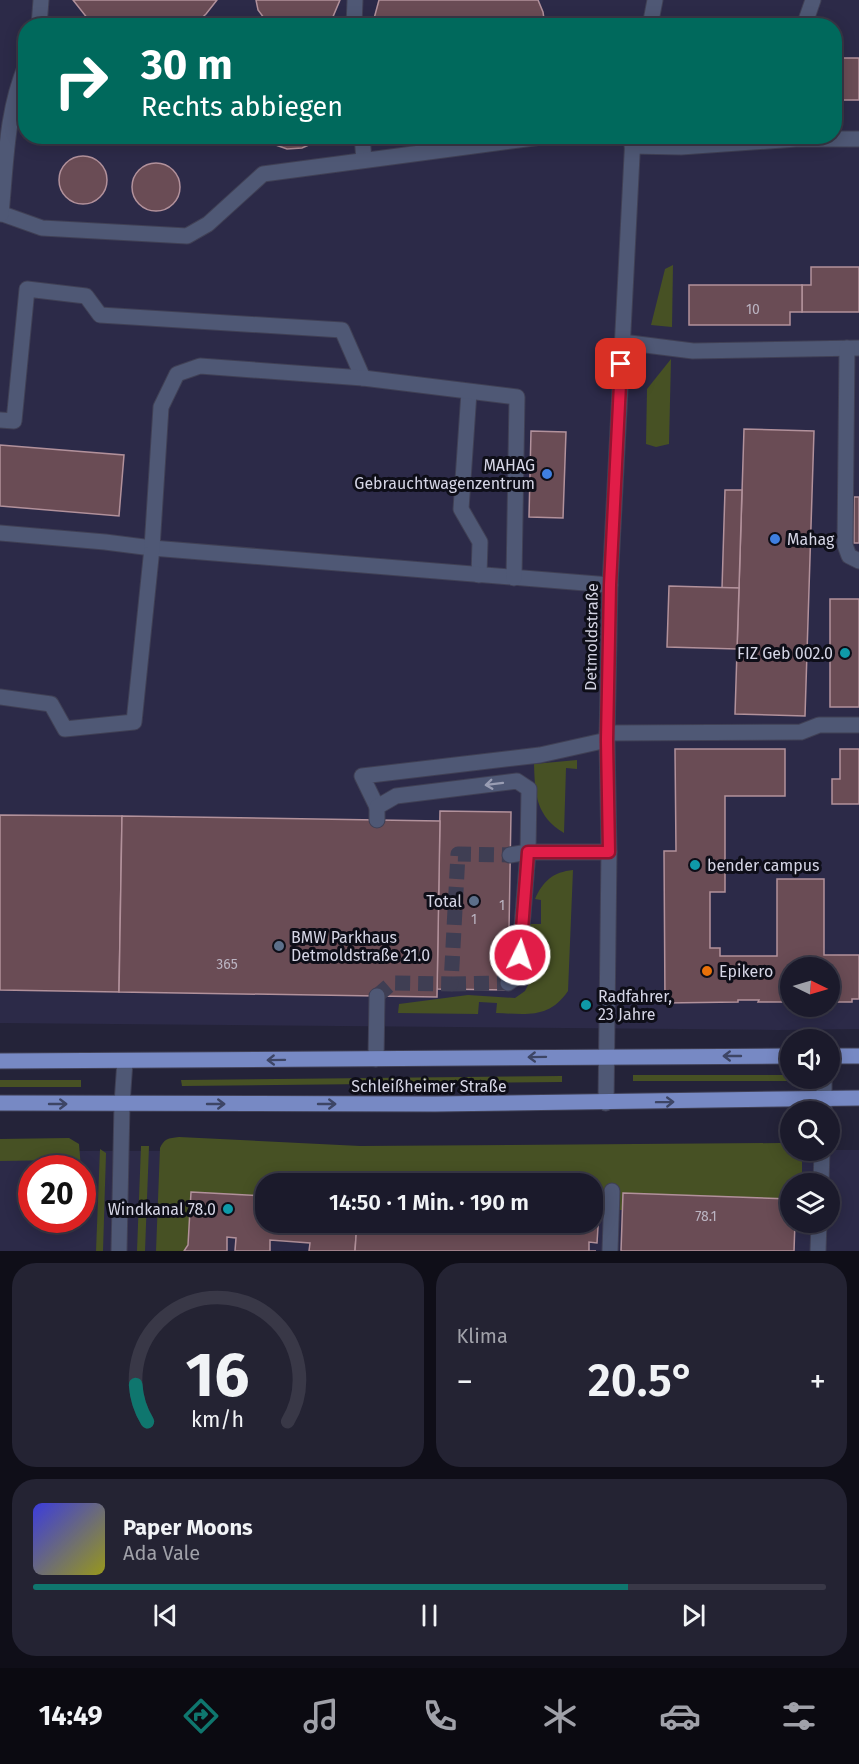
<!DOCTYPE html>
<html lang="de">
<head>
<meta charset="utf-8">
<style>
	:root { --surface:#1b1a2b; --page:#242333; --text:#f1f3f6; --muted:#a0a1a9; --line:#393847; --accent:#0f766e }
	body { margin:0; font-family:"Fira Sans",sans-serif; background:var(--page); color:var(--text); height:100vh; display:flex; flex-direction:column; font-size:22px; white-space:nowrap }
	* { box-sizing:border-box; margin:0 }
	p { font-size:20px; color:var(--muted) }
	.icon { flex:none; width:33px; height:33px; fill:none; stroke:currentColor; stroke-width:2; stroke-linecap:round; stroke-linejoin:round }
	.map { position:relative; height:1251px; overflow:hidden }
	.sheet { display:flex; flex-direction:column; gap:12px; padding:12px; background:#0f0e18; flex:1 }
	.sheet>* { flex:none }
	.hud { position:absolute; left:18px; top:18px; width:824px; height:126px; border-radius:24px; box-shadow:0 3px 15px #0003,0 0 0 2px var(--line); background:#00695c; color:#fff; overflow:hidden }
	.needle { width:39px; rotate:95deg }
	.controls { position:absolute; left:780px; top:957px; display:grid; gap:12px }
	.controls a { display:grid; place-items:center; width:60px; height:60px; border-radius:50%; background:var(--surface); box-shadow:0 3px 15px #0003,0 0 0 2px var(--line); font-size:30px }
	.speed { position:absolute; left:18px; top:1155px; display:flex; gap:12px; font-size:30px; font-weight:700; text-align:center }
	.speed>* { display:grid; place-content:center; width:78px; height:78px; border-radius:50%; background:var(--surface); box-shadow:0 3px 15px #0003,0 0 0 2px var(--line); line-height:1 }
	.speed .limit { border:9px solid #d22; background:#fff; color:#111 }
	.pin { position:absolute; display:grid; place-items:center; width:51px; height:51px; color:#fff; margin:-26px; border-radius:12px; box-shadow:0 3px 9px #0006 }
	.me { position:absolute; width:66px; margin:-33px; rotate:4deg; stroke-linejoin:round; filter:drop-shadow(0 0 4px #0008) }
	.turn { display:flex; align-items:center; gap:21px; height:126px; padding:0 24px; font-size:27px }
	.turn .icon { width:78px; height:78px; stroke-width:2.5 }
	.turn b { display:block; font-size:42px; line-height:51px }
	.big { font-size:45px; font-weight:600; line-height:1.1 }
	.sheet .tile { flex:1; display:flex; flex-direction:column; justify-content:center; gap:9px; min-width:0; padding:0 21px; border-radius:24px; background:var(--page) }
	.sheet .dial { align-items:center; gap:0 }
	.dial svg { height:156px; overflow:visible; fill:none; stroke:var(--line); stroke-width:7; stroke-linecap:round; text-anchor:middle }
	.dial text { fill:var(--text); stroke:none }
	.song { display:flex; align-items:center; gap:18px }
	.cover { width:72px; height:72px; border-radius:9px; background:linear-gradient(135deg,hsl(240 70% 55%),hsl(60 70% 35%)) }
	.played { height:6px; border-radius:3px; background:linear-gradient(90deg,var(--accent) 75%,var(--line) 75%) }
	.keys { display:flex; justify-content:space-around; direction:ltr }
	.heat { display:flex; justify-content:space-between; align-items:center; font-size:33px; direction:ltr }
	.sheet .tiles { flex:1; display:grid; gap:12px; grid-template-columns:1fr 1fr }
	.tile:last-child { grid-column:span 2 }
	.trip { position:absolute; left:255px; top:1173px; width:348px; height:60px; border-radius:24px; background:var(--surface); box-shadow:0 3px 15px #0003,0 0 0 2px var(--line); font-weight:600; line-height:60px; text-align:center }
	.tab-bar { display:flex; height:96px; justify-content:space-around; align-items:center; background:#0b0a11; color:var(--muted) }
	.tab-bar .icon { width:42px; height:42px }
	.tab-bar .current { color:var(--accent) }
	.tab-bar b { font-size:27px; color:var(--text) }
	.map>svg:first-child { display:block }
	.built { fill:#2c2a48; fill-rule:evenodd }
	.green { fill:#475124 }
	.building { fill:#6a4c55; stroke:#b2919b; stroke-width:1.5 }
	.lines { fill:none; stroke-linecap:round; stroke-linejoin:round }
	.minor-tunnel { stroke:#3f3e53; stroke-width:15; stroke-dasharray:15 8; stroke-linecap:butt }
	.minor-casing { stroke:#404055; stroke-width:17 }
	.major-casing { stroke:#404055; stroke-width:17 }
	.minor { stroke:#4f5875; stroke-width:15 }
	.major { stroke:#7789c4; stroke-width:15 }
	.oneway { stroke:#999db3 }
	.oneway2 { stroke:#3d4565 }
	.route-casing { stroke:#92132f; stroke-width:15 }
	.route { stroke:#e11d48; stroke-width:10 }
	.shop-dot { fill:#3f7fe0; stroke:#0e0e18; stroke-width:2 }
	.culture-dot { fill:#0f9aa8; stroke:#0e0e18; stroke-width:2 }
	.service-dot { fill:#5c6f8a; stroke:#0e0e18; stroke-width:2 }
	.food-dot { fill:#e8710a; stroke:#0e0e18; stroke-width:2 }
	.labels { text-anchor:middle; stroke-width:6; stroke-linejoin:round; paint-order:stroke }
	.number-label { font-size:14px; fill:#bbb4c2 }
	.poi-label { font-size:16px; fill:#d6d6e6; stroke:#0e0e18; text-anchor:start }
	.street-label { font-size:16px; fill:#d6d6e6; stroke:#0e0e18 }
</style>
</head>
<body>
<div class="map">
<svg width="859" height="1251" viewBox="0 0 859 1251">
	<rect width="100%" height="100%" fill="#242339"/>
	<g class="built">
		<path d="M0,0H859V1029L778,1030L0,1023ZM26,26H834V136H26ZM790,968H830V1006H790Z"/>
		<path d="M859,1150V1251H0V1151ZM32,1168H82V1220H32ZM266,1184H592V1222H266ZM790,1184H830V1222H790Z"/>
	</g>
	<g class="green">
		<path d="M673,265L672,327L651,325L665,269Z"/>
		<path d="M671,359L669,444L656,447L646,444L647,389Z"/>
		<path d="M577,760V769L566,768L564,833C536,816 535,795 534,764Z"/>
		<path d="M573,870L568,991C549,1019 527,1014 496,1013L497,1003L479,1002L478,1014L398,1013L399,1004L468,995L515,998L525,991L529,983L530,924H541V900L535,899C543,881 553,872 573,870Z"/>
		<path d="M633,1075H790V1078L796,1079V1081H633Z"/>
		<path d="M562,1076V1082L182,1086L181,1080Z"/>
		<rect x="0" y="1080" width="81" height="7"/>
		<path d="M179,1137L360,1146L781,1143L790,1148V1150L802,1153V1183L790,1184V1199L623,1193L622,1210H593L592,1184H266L265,1196L191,1192L188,1245L184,1251H156L160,1148C164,1139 168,1138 179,1137Z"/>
		<path d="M69,1138L79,1144L81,1168H73L66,1160L0,1161V1139Z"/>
		<path d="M141,1146H149L145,1251H137Z"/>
		<path d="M100,1149L106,1153L103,1251H96Z"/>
	</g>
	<g class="building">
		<path d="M73,0H217L206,14L193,26H97L88,19Z"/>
		<path d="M256,0H340L332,19L325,26H270L258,10Z"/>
		<path d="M379,0H538L543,12L545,26H372Z"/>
		<rect x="834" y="58" width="25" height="42"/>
		<path d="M263,136H321L316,142L302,148L287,149L273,144Z"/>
		<circle cx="83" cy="180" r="24"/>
		<circle cx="156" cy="187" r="24"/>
		<path d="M811,267H859V312H802V285H811Z"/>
		<path d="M689,285H802V312H790V325H689Z"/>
		<path d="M744,429L814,431L805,716L735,714Z"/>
		<path d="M531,431L566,432L563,518L529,517Z"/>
		<path d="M0,445L124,455L119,516L0,506Z"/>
		<path d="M725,490H742L739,588H722Z"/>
		<rect x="854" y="497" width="5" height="46"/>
		<path d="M669,586L739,588L737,649L667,647Z"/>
		<rect x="830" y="599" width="29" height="108"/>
		<path d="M675,749H785V796H725V892H710V948H720V956H777V879H824V955H859V999H852V1002H830V968H790V1002H758L759,1000H738V1002L665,1003L664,851H676Z"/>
		<path d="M840,749H859V804H832V779H840Z"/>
		<path d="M440,811L511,812L508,990L437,989Z"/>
		<path d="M0,815L122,816L119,992L0,990Z"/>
		<path d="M122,816L440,821L437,997L119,992Z"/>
		<path d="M191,1192L266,1196V1222H357L355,1251H309L310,1243L270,1240V1251H235L236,1238L227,1237V1251H184L188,1245Z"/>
		<path d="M623,1193L790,1199V1222H795L794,1251H621Z"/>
		<path d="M592,1210L599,1211L597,1243L589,1242V1251H596H355L357,1222H592Z"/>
	</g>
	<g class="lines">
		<g class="minor-tunnel">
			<path d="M451,984L508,983"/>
			<path d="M377,996L392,983L451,984L458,854L510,855"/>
		</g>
		<defs>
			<g id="minor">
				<path d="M39,26L41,0"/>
				<path d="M354,26L355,0"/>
				<path d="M650,26L655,0"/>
				<path d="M804,26L813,0"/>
				<path d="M362,136L364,160"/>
				<path d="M632,146L681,147L796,139H859"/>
				<path d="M0,213L42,228L187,236L208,224L263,174L549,136"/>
				<path d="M1,214C6,164 6,112 26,65"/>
				<path d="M622,342L693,351L859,348"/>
				<path d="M847,348L845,545L849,556L859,561"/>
				<path d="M469,392L461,509L480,542L479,575"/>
				<path d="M0,420L14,421L27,289L86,296L100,315L342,330L363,378"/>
				<path d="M0,533L105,542L152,548L610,585"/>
				<path d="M0,697L51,704L65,729L134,722L152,548L161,407L177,374L200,366L363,378L517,397L514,578"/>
				<path d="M607,733L801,732L819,725H859"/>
				<path d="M377,807L362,776L540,755L607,740"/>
				<path d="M377,820V807L396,796L517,781L529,789L528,852L518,976L508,983"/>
				<path d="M510,855L528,852H609"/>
				<path d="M376,1059L377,996"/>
				<path d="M606,1103L609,852L607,740L610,585L633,136"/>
				<path d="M824,1112V1078"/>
				<path d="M821,1184L822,1150"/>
				<path d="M119,1251L122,1104L125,1061"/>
				<path d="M610,1251L612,1191"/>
				<path d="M818,1251L819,1222"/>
			</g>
			<g id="major">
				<path d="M830,1056H859"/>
				<path d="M0,1061L790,1056"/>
				<path d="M0,1103L435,1104L859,1098"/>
			</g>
		</defs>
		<use href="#minor" class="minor-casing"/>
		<use href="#major" class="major-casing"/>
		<use href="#minor" class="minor"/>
		<use href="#major" class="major"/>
	</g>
	<defs><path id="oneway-shaft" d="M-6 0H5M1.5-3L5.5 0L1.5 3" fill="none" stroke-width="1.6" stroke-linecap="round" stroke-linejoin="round" transform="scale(1.5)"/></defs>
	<use class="oneway" href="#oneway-shaft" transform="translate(494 784) rotate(173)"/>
	<g class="oneway2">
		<use href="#oneway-shaft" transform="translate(732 1056) rotate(180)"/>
		<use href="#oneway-shaft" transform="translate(537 1057) rotate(179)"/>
		<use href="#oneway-shaft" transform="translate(276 1060) rotate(179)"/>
		<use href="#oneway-shaft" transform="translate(665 1102) rotate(-1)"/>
		<use href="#oneway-shaft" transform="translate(58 1104)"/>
		<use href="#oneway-shaft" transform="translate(216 1104)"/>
		<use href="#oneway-shaft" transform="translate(327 1104)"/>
	</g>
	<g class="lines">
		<defs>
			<path id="route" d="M520,955L528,852H609L607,740L610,585L621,364"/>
		</defs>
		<use href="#route" class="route-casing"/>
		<use href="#route" class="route"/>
	</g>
	<g class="shop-dot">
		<circle cx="547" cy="474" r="6"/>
		<circle cx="775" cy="539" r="6"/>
	</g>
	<g class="culture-dot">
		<circle cx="845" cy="653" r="6"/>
		<circle cx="695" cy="865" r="6"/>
		<circle cx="586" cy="1005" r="6"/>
		<circle cx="228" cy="1209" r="6"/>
	</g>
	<g class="service-dot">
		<circle cx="474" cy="901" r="6"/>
		<circle cx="279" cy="946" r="6"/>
	</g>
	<circle class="food-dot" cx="707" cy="971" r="6"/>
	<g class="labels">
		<g class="number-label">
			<text x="753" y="314">10</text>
			<text x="502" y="910">1</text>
			<text x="474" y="924">1</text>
			<text x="227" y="969">365</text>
			<text x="706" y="1221">78.1</text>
		</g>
		<g class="poi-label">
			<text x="535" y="471" text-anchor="end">MAHAG<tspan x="535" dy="18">Gebrauchtwagenzentrum</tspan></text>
			<text x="787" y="545">Mahag</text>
			<text x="833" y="659" text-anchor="end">FIZ Geb 002.0</text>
			<text x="707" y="871">bender campus</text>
			<text x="462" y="907" text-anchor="end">Total</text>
			<text x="291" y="943">BMW Parkhaus<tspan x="291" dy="18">Detmoldstraße 21.0</tspan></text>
			<text x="719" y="977">Epikero</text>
			<text x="598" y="1002">Radfahrer,<tspan x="598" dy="18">23 Jahre</tspan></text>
			<text x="216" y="1215" text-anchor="end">Windkanal 78.0</text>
		</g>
		<g class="street-label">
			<text transform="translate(591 637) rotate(-89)" y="6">Detmoldstraße</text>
			<text x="429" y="1092">Schleißheimer Straße</text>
		</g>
	</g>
</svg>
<div class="controls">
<a><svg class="needle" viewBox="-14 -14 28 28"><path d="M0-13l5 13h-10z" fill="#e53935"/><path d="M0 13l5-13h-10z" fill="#a0a1a9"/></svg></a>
<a><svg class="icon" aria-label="sound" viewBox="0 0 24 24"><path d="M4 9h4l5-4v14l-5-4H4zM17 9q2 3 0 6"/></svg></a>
<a><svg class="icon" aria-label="search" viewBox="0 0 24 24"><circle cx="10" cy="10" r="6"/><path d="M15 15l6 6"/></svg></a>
<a><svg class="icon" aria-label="layers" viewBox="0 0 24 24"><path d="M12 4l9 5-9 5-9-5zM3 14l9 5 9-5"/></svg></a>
</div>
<div class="speed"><div class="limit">20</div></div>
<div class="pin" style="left:621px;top:364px;background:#d93025"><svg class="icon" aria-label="arrive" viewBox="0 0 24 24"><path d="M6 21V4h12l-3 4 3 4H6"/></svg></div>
<svg class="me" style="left:520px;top:955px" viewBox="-20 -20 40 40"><circle r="17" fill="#e11d48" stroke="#fff" stroke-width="3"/><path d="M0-11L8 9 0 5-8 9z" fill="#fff"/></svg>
<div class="trip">14:50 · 1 Min. · 190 m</div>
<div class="hud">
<div class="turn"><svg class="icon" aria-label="right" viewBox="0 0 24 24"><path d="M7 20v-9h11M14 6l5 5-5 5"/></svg><div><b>30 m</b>Rechts abbiegen</div></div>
</div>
</div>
<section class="sheet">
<div class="tiles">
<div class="tile dial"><svg viewBox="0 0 100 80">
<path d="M14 69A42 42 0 1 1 86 69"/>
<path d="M14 69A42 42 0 0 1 8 50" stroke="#0f766e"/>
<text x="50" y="56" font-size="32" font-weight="700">16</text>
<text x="50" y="72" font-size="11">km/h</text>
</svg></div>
<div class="tile"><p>Klima</p>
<div class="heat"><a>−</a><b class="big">20.5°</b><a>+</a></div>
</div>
<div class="tile">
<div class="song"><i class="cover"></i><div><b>Paper Moons</b><p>Ada Vale</p></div></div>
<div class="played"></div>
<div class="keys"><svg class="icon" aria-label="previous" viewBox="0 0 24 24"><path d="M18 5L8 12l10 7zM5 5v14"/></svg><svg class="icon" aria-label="pause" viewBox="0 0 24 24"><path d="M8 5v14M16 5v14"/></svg><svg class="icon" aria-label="next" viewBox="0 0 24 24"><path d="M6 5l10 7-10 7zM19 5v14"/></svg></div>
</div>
</div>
</section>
<nav class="tab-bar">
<b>14:49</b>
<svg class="icon current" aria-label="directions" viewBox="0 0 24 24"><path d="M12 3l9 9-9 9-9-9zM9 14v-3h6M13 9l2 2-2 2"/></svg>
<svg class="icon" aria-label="music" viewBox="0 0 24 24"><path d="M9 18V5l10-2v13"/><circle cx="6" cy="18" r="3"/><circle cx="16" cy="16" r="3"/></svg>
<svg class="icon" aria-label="phone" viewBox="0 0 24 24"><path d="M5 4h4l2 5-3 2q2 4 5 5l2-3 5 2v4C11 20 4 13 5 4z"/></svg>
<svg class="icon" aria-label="climate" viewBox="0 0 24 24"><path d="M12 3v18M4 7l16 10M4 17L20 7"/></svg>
<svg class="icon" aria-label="car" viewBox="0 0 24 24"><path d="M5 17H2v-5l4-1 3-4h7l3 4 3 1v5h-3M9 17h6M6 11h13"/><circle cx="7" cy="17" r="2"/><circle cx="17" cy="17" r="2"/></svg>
<svg class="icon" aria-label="filters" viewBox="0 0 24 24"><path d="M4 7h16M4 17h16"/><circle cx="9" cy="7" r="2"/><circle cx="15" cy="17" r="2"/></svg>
</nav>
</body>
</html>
